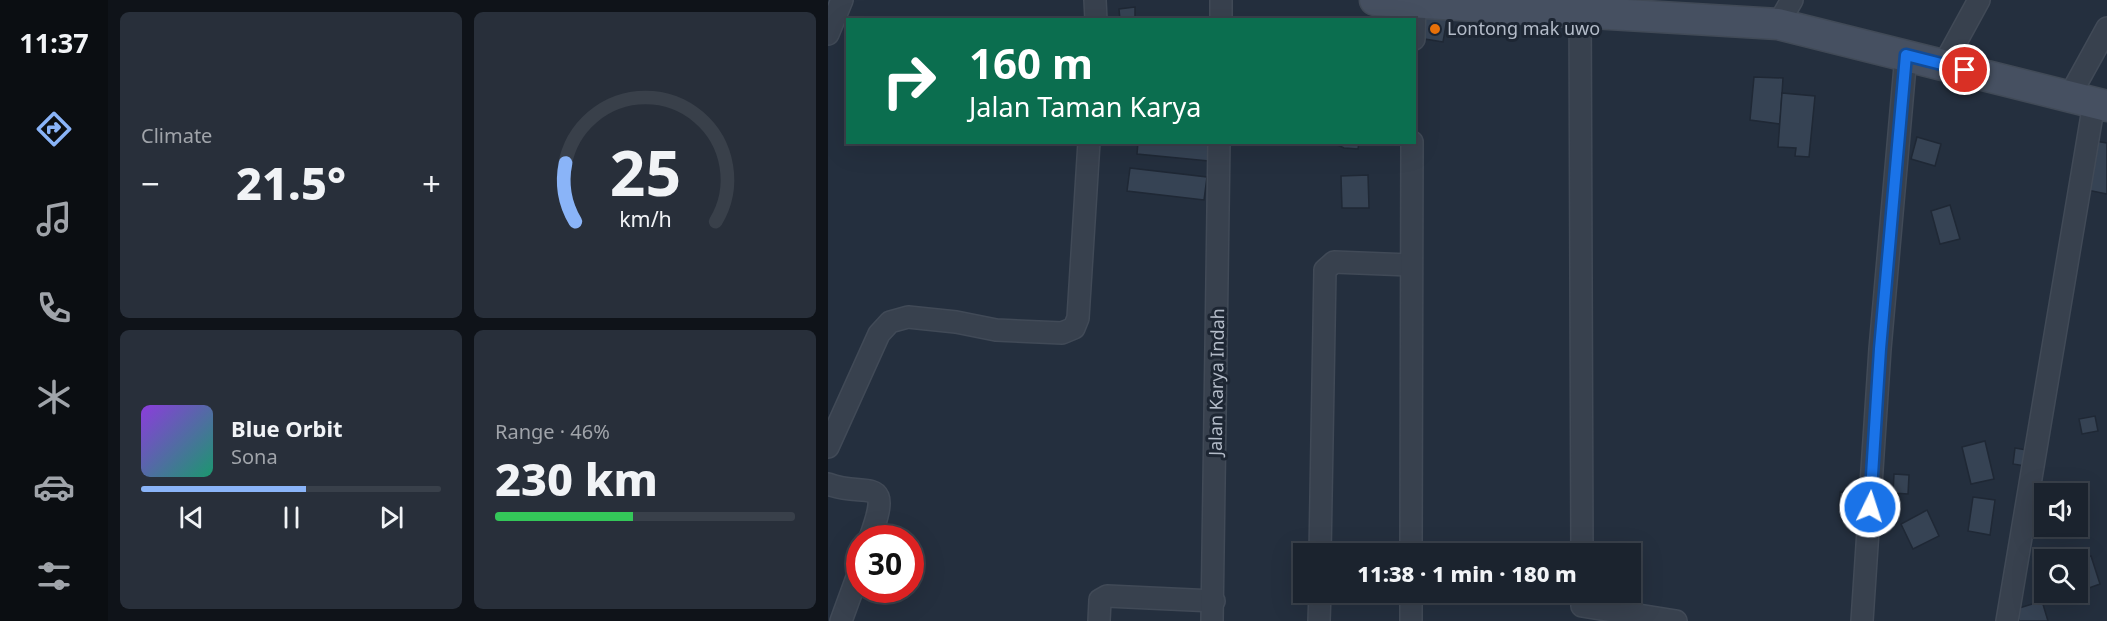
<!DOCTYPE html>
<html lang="en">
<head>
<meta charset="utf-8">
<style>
	:root { --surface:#1b232e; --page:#282f3a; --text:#f1f3f6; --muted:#a0a4aa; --line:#39404a; --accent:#8ab4f8 }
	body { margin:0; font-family:"Noto Sans",sans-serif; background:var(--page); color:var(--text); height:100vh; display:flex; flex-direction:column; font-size:22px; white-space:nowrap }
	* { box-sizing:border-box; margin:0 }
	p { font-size:20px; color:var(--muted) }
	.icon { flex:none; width:33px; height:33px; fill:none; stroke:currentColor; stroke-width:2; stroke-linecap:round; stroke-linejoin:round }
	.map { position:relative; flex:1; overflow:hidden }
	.details { display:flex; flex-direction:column; gap:12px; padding:12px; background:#0f1319; width:720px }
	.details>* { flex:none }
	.top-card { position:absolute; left:18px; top:18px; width:570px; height:126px; border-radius:0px; box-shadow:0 6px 24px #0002,0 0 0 2px var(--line); background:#0b6e4f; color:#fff; overflow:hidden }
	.buttons { position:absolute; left:1206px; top:483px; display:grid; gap:12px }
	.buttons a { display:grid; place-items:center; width:54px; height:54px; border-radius:0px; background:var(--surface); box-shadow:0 6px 24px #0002,0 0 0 2px var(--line); font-size:30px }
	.speed { position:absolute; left:18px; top:525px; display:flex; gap:12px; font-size:30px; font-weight:700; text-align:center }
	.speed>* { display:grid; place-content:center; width:78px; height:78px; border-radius:50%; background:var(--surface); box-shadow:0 6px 24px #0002,0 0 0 2px var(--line); line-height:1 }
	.speed .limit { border:9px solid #d22; background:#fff; color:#111 }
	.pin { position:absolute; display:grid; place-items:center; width:51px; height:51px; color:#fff; margin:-26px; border:3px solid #fff; border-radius:50%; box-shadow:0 2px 6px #0007 }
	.me { position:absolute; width:66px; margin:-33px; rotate:4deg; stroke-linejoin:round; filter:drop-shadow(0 0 4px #0008) }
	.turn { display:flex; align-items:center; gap:21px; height:126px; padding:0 24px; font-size:27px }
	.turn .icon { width:78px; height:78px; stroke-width:2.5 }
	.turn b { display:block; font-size:42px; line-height:51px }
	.big { font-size:45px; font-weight:800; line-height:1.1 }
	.details .tile { flex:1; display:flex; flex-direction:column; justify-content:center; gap:9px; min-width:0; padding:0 21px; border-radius:9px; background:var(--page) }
	.details .dial { align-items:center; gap:0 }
	.dial svg { height:156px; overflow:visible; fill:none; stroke:var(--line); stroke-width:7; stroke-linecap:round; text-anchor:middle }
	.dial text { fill:var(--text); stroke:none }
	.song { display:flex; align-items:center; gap:18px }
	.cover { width:72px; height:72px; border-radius:9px; background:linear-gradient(135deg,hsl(270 70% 55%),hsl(160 70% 35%)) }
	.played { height:6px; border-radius:3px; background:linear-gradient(90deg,var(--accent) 55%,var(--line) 55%) }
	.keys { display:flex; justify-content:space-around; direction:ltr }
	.heat { display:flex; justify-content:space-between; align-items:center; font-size:33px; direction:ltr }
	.charge { height:9px; border-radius:4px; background:linear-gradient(90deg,#34c759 46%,var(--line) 0) }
	.details .tiles { flex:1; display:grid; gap:12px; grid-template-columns:repeat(2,1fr) }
	.trip { position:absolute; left:465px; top:543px; width:348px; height:60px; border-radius:0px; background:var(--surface); box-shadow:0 6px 24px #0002,0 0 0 2px var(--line); font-weight:800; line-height:60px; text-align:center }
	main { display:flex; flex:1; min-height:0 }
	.menu { display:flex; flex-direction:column; width:108px; justify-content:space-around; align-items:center; background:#0b0e12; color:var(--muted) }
	.menu .icon { width:42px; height:42px }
	.menu .active { color:var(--accent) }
	.menu b { font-size:27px; color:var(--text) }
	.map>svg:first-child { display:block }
	.building { fill:#364354; stroke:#1f2835; stroke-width:1.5 }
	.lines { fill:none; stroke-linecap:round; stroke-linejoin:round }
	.street-casing { stroke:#414a57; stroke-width:24 }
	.secondary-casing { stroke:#414a57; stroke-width:33 }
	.street { stroke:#38414e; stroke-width:21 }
	.secondary { stroke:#465061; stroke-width:30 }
	.route-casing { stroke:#114b97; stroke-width:15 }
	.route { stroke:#1a73e8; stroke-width:10 }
	.food-dot { fill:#e8710a; stroke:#1d2633; stroke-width:2 }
	.labels { text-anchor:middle; stroke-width:6; stroke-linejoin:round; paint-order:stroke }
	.poi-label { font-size:18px; fill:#b4bcc9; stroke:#1d2633; text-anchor:start }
	.street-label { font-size:18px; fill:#b4bcc9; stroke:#1d2633 }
</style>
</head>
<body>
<main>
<nav class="menu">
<b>11:37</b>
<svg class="icon active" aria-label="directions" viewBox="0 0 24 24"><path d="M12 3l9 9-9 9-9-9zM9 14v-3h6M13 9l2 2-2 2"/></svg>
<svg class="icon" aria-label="music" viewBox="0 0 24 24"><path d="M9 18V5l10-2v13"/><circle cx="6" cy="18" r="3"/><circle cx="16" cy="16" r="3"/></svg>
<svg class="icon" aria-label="phone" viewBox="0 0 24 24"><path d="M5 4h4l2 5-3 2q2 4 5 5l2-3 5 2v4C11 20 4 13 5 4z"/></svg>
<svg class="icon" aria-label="climate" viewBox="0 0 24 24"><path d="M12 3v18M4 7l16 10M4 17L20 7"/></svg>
<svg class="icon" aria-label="car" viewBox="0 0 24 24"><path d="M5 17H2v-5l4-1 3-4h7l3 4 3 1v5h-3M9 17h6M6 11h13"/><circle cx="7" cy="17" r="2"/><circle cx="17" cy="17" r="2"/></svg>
<svg class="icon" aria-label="filters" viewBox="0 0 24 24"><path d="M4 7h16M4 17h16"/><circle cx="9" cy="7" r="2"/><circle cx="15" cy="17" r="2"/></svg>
</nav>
<section class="details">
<div class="tiles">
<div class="tile"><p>Climate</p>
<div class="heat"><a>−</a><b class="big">21.5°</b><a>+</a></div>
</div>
<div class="tile dial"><svg viewBox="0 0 100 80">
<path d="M14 69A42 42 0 1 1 86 69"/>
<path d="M14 69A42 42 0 0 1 9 39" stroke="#8ab4f8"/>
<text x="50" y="56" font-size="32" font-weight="700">25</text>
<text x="50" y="72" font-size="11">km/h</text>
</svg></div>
<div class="tile">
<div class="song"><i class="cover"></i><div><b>Blue Orbit</b><p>Sona</p></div></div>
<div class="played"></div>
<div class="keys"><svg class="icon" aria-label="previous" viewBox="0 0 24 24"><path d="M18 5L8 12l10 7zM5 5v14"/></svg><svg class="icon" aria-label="pause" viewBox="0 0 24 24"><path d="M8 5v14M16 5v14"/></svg><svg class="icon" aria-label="next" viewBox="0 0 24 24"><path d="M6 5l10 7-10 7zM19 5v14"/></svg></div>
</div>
<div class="tile"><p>Range · 46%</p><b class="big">230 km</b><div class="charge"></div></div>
</div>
</section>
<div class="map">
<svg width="1279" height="621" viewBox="0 0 1279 621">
	<rect width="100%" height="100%" fill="#242f3e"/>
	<g class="building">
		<path d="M307,7V20H292L291,9Z"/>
		<path d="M595,17L619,19L615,42L597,39Z"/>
		<path d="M926,77L955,78L952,124L922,120Z"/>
		<path d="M954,93L987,96L981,157L967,156L968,148L950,147Z"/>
		<path d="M1089,137L1113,144L1107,166L1083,159Z"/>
		<path d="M1267,141L1279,143V194L1259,190Z"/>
		<path d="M310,142H383L381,161L309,154Z"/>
		<path d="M503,142H531L530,149L516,148Z"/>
		<path d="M302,168L379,177L376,200L299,191Z"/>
		<path d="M540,175L541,208H514L513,176Z"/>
		<path d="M1122,205L1132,239L1112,244L1103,211Z"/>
		<path d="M1267,416L1270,431L1254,434L1251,419Z"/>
		<path d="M1157,441L1166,479L1143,484L1134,447Z"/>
		<path d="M1187,448L1205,451L1203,467L1185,464Z"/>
		<path d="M1066,474L1081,475L1080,494L1065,493Z"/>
		<path d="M1012,492L1028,494L1026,512L1011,510Z"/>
		<path d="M1145,497L1167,500L1162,535L1140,531Z"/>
		<path d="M1099,510L1111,536L1085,549L1073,524Z"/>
		<path d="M1263,556L1272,584L1250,592V560Z"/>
		<path d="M1214,601L1220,621H1191L1188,609Z"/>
	</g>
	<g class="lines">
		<defs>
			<g id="street">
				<path d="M267,0L268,20"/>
				<path d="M752,0L754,554"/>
				<path d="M393,20V0"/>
				<path d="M950,24L964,0"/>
				<path d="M0,34L14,0"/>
				<path d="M586,39L587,3"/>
				<path d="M1116,64L1151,0"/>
				<path d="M1241,97L1279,28"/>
				<path d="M0,447L51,334L62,322L80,317L128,322L168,330L234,333L246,328L250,318L261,142"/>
				<path d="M0,484C39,499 66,472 42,538"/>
				<path d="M492,554L497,270L506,262L582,265"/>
				<path d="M583,554L584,142"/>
				<path d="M583,592V621"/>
				<path d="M754,606L848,621"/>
				<path d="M13,621L32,569"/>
				<path d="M271,621L272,600L279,596L386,601"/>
				<path d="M384,621L391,142"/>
				<path d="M491,621L492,592"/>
				<path d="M1034,621L1052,349L1078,55"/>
				<path d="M1179,621L1266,103"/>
			</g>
			<path id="secondary" d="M547,0L950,24L1279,106"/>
		</defs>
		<use href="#street" class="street-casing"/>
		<use href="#secondary" class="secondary-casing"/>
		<use href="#street" class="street"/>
		<use href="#secondary" class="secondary"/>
	</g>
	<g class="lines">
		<defs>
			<path id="route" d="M1042,507L1052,349L1078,55L1137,70"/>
		</defs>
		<use href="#route" class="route-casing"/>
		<use href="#route" class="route"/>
	</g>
	<circle class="food-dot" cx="607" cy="29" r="6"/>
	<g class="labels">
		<g class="poi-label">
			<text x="619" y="35">Lontong mak uwo</text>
		</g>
		<g class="street-label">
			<text transform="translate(389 382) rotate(-89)" y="6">Jalan Karya Indah</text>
		</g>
	</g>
</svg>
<div class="buttons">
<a><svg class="icon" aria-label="sound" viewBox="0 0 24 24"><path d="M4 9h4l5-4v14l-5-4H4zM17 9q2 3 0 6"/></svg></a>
<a><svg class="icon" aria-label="search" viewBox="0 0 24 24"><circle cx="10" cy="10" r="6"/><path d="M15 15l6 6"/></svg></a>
</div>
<div class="speed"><div class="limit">30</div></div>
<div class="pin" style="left:1137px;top:70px;background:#d93025"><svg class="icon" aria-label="arrive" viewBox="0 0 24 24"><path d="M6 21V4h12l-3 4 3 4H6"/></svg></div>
<svg class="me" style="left:1042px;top:507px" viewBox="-20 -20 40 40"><circle r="17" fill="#1a73e8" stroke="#fff" stroke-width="3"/><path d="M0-11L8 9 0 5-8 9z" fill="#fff"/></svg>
<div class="trip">11:38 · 1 min · 180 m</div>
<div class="top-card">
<div class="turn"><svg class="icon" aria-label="right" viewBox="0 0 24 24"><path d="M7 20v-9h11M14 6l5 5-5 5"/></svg><div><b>160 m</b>Jalan Taman Karya</div></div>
</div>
</div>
</main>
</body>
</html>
